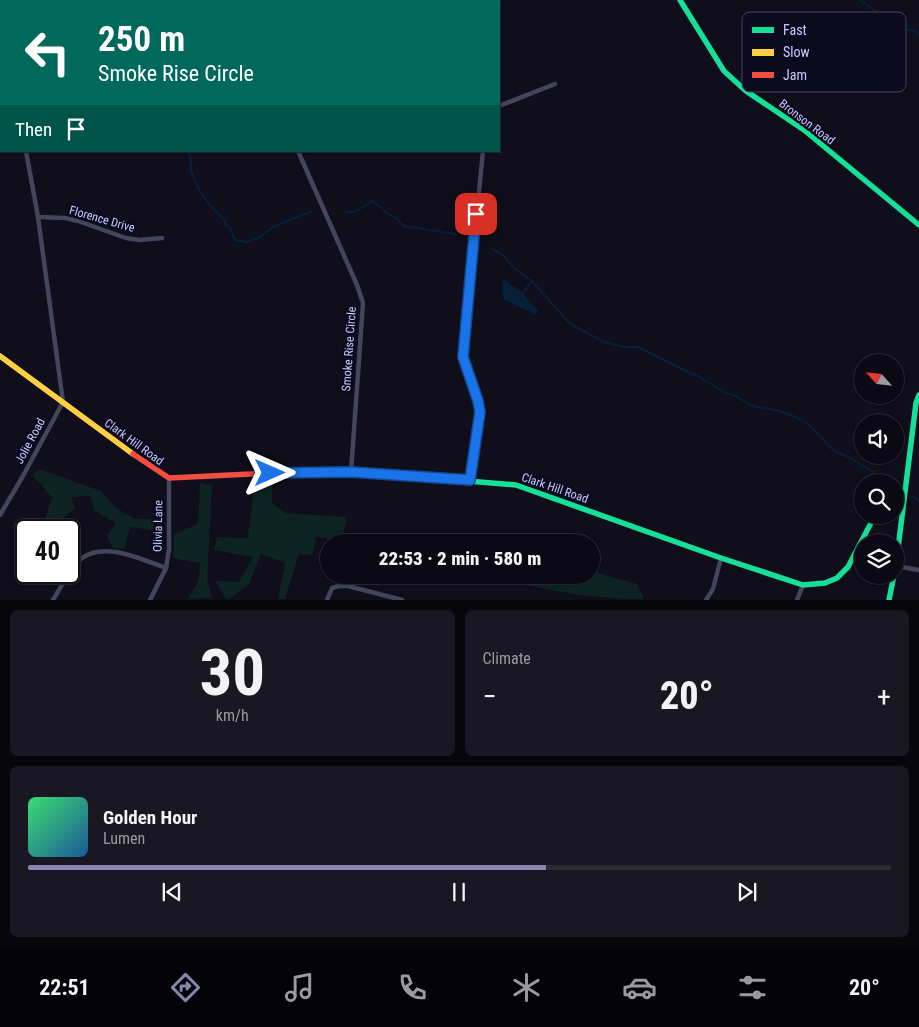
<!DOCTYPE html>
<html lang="en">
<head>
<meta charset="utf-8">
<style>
	:root { --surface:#0b0a14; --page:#191822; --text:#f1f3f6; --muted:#9a9aa0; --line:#2b2b34; --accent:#8788af }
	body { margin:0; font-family:"Roboto Condensed",sans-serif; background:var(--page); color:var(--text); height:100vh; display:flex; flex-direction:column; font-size:19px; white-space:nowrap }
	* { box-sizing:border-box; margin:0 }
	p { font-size:16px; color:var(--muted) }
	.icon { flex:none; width:28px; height:28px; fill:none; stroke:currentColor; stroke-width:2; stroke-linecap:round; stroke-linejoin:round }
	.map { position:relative; height:600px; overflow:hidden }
	.drawer { display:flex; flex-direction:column; gap:10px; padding:10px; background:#06060b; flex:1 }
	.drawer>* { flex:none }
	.top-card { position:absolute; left:0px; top:0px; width:500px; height:152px; box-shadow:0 1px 4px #0004,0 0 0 1px var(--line); background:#00695c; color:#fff; overflow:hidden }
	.needle { width:32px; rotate:297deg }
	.buttons { position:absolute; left:854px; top:354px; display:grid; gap:10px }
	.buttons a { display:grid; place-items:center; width:50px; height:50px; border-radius:50%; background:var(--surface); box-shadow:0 1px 4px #0004,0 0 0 1px var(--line); font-size:25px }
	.speed { position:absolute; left:15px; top:519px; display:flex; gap:10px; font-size:25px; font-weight:700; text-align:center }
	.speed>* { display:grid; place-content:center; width:65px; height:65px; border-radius:50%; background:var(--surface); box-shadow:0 1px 4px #0004,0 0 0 1px var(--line); line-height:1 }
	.speed .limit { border:2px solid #111; border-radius:8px; background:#fff; color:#111 }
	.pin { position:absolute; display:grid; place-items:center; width:42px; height:42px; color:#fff; margin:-21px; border-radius:10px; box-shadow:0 2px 8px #0006 }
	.me { position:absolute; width:55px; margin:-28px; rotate:90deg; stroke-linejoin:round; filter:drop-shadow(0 0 4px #0008) }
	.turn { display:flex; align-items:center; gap:18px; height:105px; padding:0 15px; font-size:22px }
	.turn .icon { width:65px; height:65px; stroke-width:2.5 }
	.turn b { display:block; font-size:35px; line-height:42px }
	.then { display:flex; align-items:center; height:48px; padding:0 15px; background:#0003; gap:10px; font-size:19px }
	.big { font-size:38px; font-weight:800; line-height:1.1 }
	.drawer .tile { flex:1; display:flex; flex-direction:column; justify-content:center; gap:8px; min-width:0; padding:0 18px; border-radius:8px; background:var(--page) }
	.drawer .dial { align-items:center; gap:0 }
	.dial b { font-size:65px; line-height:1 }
	.song { display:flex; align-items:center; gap:15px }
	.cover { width:60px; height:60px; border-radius:8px; background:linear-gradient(135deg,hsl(140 70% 55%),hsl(210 70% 35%)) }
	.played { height:5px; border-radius:2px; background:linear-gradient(90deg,var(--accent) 60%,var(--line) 60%) }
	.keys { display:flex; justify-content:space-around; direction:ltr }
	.heat { display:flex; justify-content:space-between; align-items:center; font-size:28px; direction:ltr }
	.drawer .tiles { flex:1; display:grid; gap:10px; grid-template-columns:1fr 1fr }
	.tile:last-child { grid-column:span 2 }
	.trip { position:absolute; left:320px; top:534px; width:280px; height:50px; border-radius:25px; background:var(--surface); box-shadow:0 1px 4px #0004,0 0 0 1px var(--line); font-weight:800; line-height:50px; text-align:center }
	.tab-bar { display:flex; height:80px; justify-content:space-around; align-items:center; background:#040408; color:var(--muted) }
	.tab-bar .icon { width:35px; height:35px }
	.tab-bar .selected { color:var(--accent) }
	.tab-bar b { font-size:22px; color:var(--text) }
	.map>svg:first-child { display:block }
	.green { fill:#0d2422 }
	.water { fill:#072039 }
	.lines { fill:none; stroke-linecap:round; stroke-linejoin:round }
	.stream { stroke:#072039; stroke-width:2 }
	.street { stroke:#43455b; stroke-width:4.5 }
	.fast { stroke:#16e098; stroke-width:5.5 }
	.slow { stroke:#ffcf43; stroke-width:5.5 }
	.jam { stroke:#f24e42; stroke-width:5.5 }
	.route-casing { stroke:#114b97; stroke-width:12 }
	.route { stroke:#1a73e8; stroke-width:9 }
	.labels { text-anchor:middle; stroke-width:5; stroke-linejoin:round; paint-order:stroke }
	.street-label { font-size:12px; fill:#c8caff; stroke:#0b0a1e }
	.key { fill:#0b0a1e; stroke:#444462; stroke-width:1 }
	.key-label { font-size:14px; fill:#c8caff }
</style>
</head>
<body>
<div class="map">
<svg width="919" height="600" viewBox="0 0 919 600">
	<rect width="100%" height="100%" fill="#0f0e1a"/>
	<g class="green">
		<path d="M39,469L101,491L115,507L134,519H157L158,531L130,527L125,549L113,548L107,536L116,523L95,511L90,496L71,497L75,508L61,520L60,530H42L52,497L32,475Z"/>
		<path d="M272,478V503L286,513L347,517L342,540L316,537L312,555L299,554L285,599H278L285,563L261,554L249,584L229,599H226L215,581L239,582L253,557L214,550L217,537L248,538L255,481Z"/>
		<path d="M200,483L212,485L207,580L212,598L188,599L199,579L200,563L173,558L174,534L198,524Z"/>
		<path d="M591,571L637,584L644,599C590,600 537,588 484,575H591Z"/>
	</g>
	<path class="water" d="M503,279L525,294L524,295L538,311L536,315L505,300L502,294Z"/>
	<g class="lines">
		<g class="stream">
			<path d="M31,0V1"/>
			<path d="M860,0L899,28L916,31L919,35"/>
			<path d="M187,151C195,163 188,163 192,173C198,193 210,206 225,221V225L229,226L235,240L247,242L260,237L273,227L312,211"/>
			<path d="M346,212H355L372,201L382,208L386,213L395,217L404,226L456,234"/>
			<path d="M492,249L503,255L513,267L533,282L569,323L604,342L624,347H638L688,372L698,376L727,394L734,395L752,406L780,411L796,417L809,425L833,450L852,459L889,482"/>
			<path d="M524,292L531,282"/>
			<path d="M895,486L898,487"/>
			<path d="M913,496L919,501"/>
		</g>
		<g class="street">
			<path d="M110,1L111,0"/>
			<path d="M499,106L555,84"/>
			<path d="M298,151L357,285L363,303L351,472"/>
			<path d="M38,217L65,218L78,221L126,238L140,240L162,238"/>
			<path d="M470,480L480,412C477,387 463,370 464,343L483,151"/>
			<path d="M895,509L903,507"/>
			<path d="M0,515L23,476L63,402L38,217L26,151"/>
			<path d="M896,566L919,570"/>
			<path d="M53,600C59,590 74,563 82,558C106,541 142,560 166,568"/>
			<path d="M150,600L166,568L169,549V478"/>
			<path d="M327,600L332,588L339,586H348L402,600"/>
			<path d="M706,600L713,589L721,558"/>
			<path d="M797,600L803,585"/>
		</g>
		<g class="fast">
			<path d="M680,0L724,71L746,91L804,130L919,225"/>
			<path d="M382,474L516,485L721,558L803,585L825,583L837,578L848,567L872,521L880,515"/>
			<path d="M895,573L916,403L919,395"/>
			<path d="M889,600L894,575"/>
		</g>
		<path class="slow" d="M0,356L133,454"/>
		<path class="jam" d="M133,454L169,478L270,473L351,472L382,474"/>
	</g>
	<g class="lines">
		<defs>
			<path id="route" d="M270,473L351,472L470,480L480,412L478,401L463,357L476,214"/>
		</defs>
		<use href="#route" class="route-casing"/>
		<use href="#route" class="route"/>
	</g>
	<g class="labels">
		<g class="street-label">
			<text transform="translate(807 122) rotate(37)" y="4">Bronson Road</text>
			<text transform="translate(102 219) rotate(16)" y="4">Florence Drive</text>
			<text transform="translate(349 349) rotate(-86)" y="4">Smoke Rise Circle</text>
			<text transform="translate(30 441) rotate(-62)" y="4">Jolie Road</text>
			<text transform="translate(134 442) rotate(36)" y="4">Clark Hill Road</text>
			<text transform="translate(555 488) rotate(19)" y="4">Clark Hill Road</text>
			<text transform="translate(158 526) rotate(-89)" y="4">Olivia Lane</text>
		</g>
	</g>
	<rect x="742" y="12" width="164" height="80" rx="8" class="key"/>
	<rect x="752" y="27" width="22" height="6" fill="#16e098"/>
	<rect x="752" y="49" width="22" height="7" fill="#ffcf43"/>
	<rect x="752" y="72" width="22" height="6" fill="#f24e42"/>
	<g class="key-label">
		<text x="783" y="35">Fast</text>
		<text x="783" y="57">Slow</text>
		<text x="783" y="80">Jam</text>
	</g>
</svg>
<div class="buttons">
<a><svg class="needle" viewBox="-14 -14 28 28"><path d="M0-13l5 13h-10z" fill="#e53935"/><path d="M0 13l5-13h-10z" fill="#9a9aa0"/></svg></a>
<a><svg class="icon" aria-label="sound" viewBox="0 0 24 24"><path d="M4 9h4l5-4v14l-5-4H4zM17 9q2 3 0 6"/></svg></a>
<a><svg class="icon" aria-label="search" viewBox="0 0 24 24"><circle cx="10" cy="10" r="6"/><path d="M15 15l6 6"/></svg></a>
<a><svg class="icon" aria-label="layers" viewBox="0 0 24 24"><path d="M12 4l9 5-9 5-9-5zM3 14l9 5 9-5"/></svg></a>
</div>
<div class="speed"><div class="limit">40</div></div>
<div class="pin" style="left:476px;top:214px;background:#d93025"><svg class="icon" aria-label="arrive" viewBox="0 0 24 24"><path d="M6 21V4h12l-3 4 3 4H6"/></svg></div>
<svg class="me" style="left:270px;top:473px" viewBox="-20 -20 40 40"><path d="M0-17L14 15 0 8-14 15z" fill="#1a73e8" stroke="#fff" stroke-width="4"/></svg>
<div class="trip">22:53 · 2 min · 580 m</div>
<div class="top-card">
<div class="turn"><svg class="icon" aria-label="left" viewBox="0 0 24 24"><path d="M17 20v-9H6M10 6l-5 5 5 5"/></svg><div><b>250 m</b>Smoke Rise Circle</div></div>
<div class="then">Then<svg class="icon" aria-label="arrive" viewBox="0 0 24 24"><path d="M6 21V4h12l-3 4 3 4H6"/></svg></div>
</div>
</div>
<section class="drawer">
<div class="tiles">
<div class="tile dial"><b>30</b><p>km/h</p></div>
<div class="tile"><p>Climate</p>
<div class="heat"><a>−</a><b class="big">20°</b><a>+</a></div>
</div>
<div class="tile">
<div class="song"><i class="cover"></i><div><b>Golden Hour</b><p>Lumen</p></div></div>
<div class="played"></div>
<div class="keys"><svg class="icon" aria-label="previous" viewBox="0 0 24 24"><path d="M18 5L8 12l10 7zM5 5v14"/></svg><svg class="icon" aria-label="pause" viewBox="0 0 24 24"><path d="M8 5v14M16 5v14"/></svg><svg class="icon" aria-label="next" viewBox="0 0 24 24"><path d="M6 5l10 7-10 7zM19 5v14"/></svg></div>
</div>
</div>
</section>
<nav class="tab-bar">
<b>22:51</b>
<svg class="icon selected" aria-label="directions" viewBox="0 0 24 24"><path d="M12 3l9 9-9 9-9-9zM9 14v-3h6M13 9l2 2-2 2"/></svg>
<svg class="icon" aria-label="music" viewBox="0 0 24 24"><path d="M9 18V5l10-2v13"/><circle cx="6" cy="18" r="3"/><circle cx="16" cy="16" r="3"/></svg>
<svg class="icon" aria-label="phone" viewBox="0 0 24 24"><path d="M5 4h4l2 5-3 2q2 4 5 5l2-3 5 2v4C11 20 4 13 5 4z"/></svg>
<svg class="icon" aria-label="climate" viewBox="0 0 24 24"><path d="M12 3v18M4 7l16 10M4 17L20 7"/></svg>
<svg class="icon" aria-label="car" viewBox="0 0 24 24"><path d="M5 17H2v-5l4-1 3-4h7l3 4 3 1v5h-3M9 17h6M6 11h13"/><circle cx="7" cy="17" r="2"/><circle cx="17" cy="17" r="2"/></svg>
<svg class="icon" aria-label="filters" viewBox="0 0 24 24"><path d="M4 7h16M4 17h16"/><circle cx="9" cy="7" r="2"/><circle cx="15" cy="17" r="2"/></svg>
<b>20°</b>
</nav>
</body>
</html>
